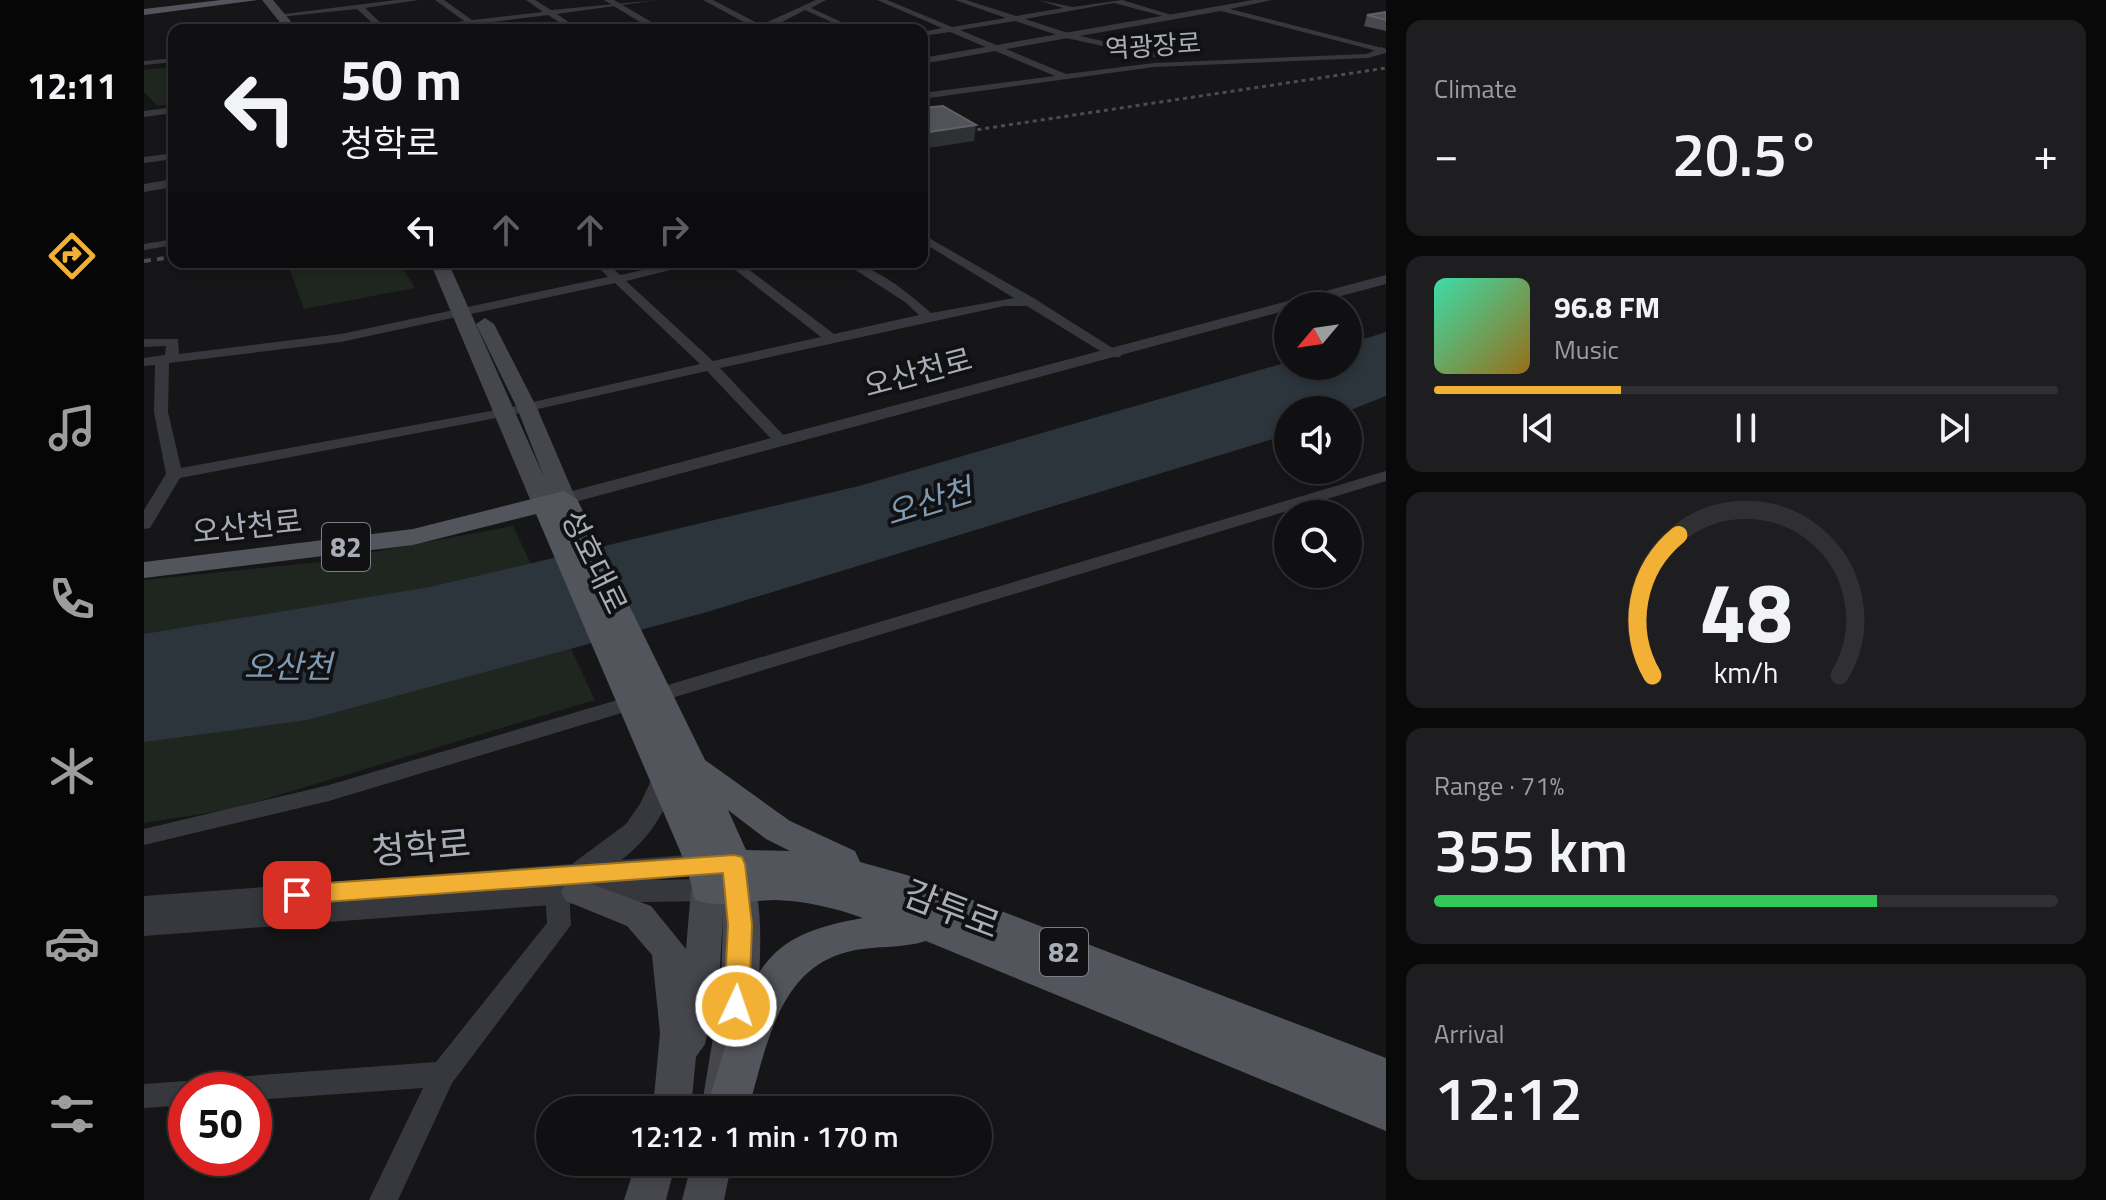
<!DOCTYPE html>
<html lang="en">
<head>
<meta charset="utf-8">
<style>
	:root { --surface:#101012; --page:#1e1e20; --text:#f1f3f6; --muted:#9c9d9f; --line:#303032; --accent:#f2b134 }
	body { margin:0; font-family:"Titillium Web","Noto Sans KR",sans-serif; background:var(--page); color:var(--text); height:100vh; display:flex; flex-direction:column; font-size:30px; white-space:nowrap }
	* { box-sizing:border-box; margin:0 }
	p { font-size:26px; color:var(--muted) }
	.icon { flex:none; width:44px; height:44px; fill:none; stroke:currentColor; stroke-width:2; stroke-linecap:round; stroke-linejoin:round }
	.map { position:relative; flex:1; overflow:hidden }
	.details { display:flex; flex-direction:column; gap:20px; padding:20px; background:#09090a; width:720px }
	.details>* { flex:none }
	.hud { position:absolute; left:24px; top:24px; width:760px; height:244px; border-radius:16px; box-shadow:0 4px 12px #0003,0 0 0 2px var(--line); background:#101012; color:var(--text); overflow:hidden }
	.needle { width:52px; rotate:241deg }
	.buttons { position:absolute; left:1130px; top:292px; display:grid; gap:16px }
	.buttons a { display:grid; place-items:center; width:88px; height:88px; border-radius:50%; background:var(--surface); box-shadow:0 4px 12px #0003,0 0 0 2px var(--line); font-size:40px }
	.speed { position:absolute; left:24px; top:1072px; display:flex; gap:16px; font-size:40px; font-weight:700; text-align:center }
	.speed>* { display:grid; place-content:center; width:104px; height:104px; border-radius:50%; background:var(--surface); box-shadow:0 4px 12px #0003,0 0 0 2px var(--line); line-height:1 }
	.speed .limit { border:12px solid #d22; background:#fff; color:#111 }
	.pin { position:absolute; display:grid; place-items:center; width:68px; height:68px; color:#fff; margin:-34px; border-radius:16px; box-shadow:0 4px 12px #0006 }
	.me { position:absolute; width:88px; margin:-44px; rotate:3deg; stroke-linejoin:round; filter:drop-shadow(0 0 6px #0008) }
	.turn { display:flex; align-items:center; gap:28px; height:168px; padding:0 40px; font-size:36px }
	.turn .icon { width:104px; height:104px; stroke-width:2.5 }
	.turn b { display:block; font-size:56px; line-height:68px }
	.lanes { display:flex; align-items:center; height:76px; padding:0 40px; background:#0003; justify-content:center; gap:40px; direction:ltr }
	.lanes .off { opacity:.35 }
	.big { font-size:60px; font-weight:600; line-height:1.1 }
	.details .widget { flex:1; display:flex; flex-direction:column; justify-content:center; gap:12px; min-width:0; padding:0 28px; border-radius:16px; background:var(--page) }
	.details .dial { align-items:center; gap:0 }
	.dial svg { height:208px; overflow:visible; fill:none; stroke:var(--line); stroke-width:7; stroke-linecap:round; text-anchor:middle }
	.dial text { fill:var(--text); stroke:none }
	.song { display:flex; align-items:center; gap:24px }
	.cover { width:96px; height:96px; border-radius:12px; background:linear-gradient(135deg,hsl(160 70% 55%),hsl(40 70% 35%)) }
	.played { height:8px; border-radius:4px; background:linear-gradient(90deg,var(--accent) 30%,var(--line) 30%) }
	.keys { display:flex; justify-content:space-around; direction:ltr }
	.heat { display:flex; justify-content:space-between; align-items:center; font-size:44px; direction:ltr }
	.charge { height:12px; border-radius:6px; background:linear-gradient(90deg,#34c759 71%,var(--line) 0) }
	.trip { position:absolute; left:392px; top:1096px; width:456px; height:80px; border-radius:40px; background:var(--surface); box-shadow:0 4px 12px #0003,0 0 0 2px var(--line); font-weight:600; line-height:80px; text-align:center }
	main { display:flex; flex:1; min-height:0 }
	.tabs { display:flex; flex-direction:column; width:144px; justify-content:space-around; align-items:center; background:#060607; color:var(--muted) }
	.tabs .icon { width:56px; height:56px }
	.tabs .active { color:var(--accent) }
	.tabs b { font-size:36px; color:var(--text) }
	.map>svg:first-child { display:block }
	.green { fill:#1e261f }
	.water { fill:#2c353c }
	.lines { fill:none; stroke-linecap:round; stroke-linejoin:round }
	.minor { fill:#37383d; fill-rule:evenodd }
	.tertiary { fill:#37383d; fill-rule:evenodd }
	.secondary { fill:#45474d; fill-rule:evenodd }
	.primary { fill:#53555c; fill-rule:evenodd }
	.rail-far1 { stroke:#4a4c52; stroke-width:3; stroke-dasharray:4 4; stroke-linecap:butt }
	.rail { stroke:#4a4c52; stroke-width:4; stroke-dasharray:7 6; stroke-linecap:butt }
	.wall { fill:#47494d }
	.shaded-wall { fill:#2f3033 }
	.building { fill:#525359; stroke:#5f6168; stroke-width:2 }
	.route { fill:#f2b134; stroke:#9d7322; stroke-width:2 }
	.labels { text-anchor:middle; stroke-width:8; stroke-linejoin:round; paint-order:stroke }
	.far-street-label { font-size:26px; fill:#a8adb8; stroke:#111113 }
	.shield { fill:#111113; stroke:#7b7e86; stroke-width:2 }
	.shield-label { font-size:28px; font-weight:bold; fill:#a8adb8 }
	.street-label { font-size:30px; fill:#a8adb8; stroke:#111113 }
	.water-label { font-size:32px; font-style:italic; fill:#7f9bb3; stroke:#111113 }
	.near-street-label { font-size:36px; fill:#a8adb8; stroke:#111113 }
</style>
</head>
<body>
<main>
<nav class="tabs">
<b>12:11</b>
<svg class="icon active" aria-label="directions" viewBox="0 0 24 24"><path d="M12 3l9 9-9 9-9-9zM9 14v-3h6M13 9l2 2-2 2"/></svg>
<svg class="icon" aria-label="music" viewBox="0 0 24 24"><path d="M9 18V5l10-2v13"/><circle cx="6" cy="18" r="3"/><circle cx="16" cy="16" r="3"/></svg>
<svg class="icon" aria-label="phone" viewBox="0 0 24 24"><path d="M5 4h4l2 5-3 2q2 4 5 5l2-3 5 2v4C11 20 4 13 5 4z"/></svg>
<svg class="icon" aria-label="climate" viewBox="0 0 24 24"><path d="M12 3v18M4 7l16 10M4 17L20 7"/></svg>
<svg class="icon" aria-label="car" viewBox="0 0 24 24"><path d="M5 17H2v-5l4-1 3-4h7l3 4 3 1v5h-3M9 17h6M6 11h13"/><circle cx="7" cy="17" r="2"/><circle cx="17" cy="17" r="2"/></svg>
<svg class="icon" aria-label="filters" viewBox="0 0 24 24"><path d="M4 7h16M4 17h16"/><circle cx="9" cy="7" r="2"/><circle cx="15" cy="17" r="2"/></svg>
</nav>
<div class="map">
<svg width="1242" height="1200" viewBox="0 0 1242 1200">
	<rect width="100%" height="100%" fill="#161618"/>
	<g class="green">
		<path d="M30,67V104L14,106L0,92V70Z"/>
		<path d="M143,262H255L271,288L160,309Z"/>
		<path d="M369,526L451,700L88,809L0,823V580L176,562Z"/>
	</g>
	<path class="water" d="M1242,332V396L1204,411L1144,410L1142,435L563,612L163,720L0,742V634L286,587L715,486L1144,362V366H1204V344Z"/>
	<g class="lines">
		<g class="minor">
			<path d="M252,0H275L221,8L244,30H236L213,9L136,17L132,15Z"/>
			<path d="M291,0H300L328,20L399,12L382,0H391L407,10L514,0L413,14L436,30H427L404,15L333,24L335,26L331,28L325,25L263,30L320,21Z"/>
			<path d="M559,0H569L617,25L672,0H682L667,8L715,30H705L661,10L623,30H608L611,28Z"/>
			<path d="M733,0H743L808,27L862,18L811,0H822L872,16L919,8L894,0L929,7L978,0L1034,17L1030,19L970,3L881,19L927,34L1027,56L1024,60L922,38L871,21L816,30L922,74L1010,63L1223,54L1237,47L1242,49V53L1224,58L1010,67L778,99V93L911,76L806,32L778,36V32L798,28Z"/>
			<path d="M30,58V62L0,65V61Z"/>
			<path d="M30,107V113L0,117V111Z"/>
			<path d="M30,153V159L0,163V157Z"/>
			<path d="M778,234L891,299L978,354L976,357H966L883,306H860L576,368L643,439V445H633L563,371L363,416L36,478L6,528L0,529V510L22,474L10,412L11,365L0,366V358L21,355L22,346L0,347V339H34L35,354L197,334L464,277L449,262H462L476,275L536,262H559L482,281L569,361L677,337L581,262H595L690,334L775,315L761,302L699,262C727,262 766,294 787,313L870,298L778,242ZM471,283L556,364L363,408L37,468L24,412L25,363L197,342Z"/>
			<path d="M30,239V245L0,250V244Z"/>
			<path d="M1242,471V481L521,700H507L504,695L507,690Z"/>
			<path d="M487,696L494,698L497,703L494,708L185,801L0,845V829L185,785Z"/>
			<path d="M413,884L421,886L425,893L427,925L308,1083L254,1200H225L279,1088L110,1100V1090H65L69,1081L78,1078L292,1062L403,923L401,893L405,886Z"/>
			<path d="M42,1081L52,1084L54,1090H42V1105L0,1108V1084Z"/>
		</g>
		<g class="tertiary">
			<path d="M460,0H470L521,30H509Z"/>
			<path d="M1109,0H1128L1086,9L1242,49L1237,52L1077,11L778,64V58Z"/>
			<path d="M30,179V187L0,192V184Z"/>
			<path d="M1242,275V284L1159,306H1144V310L427,503H413L410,499L413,495Z"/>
			<path d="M521,768L530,770L534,777C522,810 506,839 477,860L569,853L579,856L583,864L579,872L509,880L564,879L574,882L578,890L574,898L564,901L434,903L0,936V896L428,864L482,824L496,804L512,770Z"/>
		</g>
		<g class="secondary">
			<path d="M118,0H129L154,30H142Z"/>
			<path d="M286,262H304L400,477L373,408L332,324L341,318L350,324L393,408L432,499L428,504H412L400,511L388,504Z"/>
			<path d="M590,854L602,858C632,916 607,1046 597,1110H557L577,989L579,914L575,985L561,1044L552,1057L548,1097L543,1110H516L510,1097L516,1033L508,955L483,926L422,901L417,892L422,883L434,879L507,906L542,949L547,890L552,881L564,877L576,881L574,867L578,858Z"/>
			<path d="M492,1162H532L522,1200H480Z"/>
			<path d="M548,1162H588L580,1200H538Z"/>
		</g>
		<g class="primary">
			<path d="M77,0H113L0,15V9Z"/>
			<path d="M420,491L433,499L561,760L646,821L711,851L716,862L763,875L1242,1058V1131L782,941C758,949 729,945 703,952C633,970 622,1050 604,1110H562C578,1061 595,981 637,948C659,930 691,923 719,918C691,908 662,901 632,900C606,900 577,909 551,900L542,865L392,514L269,545L0,578V562L269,529ZM584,810L622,839L646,851L602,850Z"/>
		</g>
		<path class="rail-far1" d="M778,138L1242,68"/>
		<path class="rail" d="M0,261L30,257"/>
	</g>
	<path class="wall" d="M1242,12V31L1220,26L1223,15Z"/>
	<path class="shaded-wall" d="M832,125L830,141L778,149V133Z"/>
	<g class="building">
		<path d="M1242,12V20L1223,15Z"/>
		<path d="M799,106L832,125L778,133V108Z"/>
	</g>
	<path class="route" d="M590,855L598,857L601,864L608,925L605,1006L601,1014L592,1017L583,1014L580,1006L584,925L579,873L153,904L145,901L142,895L145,888L153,885Z"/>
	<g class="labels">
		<g class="far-street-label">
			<text transform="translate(1009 46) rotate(-4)" y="9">역광장로</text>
		</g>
		<g class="shield">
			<rect x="178" y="523" width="48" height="48" rx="6"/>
			<rect x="896" y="928" width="48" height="48" rx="6"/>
		</g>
		<g class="shield-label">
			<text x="202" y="557">82</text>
			<text x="920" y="962">82</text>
		</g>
		<g class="street-label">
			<text transform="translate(774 373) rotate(-15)" y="10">오산천로</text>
			<text transform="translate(103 527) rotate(-6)" y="10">오산천로</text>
			<text transform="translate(450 562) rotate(64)" y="10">성호대로</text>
		</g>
		<g class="water-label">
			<text transform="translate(785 502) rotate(-17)" y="11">오산천</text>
			<text x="144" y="678">오산천</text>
		</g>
		<g class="near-street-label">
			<text transform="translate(277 847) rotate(-5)" y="13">청학로</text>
			<text transform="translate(808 909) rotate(21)" y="13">감투로</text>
		</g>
	</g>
</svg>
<div class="buttons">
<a><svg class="needle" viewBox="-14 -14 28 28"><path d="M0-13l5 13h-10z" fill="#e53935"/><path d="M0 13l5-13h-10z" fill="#9c9d9f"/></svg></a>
<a><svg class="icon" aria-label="sound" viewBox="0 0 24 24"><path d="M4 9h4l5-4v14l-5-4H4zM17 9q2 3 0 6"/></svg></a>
<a><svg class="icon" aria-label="search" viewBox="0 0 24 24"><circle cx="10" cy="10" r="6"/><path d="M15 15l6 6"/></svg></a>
</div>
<div class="speed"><div class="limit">50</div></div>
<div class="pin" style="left:153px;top:895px;background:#d93025"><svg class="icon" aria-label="arrive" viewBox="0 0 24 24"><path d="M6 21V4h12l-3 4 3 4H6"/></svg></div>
<svg class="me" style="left:592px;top:1006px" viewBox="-20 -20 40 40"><circle r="17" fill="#f2b134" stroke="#fff" stroke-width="3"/><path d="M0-11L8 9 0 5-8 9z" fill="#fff"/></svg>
<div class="trip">12:12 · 1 min · 170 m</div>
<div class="hud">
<div class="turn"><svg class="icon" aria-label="left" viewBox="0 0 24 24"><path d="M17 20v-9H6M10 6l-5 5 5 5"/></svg><div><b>50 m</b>청학로</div></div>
<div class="lanes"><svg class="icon" aria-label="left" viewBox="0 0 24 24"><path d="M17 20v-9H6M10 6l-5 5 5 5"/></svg><svg class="icon off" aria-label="ahead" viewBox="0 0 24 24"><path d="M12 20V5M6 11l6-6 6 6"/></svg><svg class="icon off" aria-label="ahead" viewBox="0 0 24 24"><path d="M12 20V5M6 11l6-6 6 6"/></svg><svg class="icon off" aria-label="right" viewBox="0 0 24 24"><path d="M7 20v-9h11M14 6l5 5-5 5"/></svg></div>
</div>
</div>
<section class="details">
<div class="widget"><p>Climate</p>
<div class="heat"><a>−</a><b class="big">20.5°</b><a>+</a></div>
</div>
<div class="widget">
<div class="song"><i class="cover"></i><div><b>96.8 FM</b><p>Music</p></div></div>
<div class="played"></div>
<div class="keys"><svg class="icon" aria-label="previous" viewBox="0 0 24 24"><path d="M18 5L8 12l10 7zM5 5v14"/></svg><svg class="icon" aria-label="pause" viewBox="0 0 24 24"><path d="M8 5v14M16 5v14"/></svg><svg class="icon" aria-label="next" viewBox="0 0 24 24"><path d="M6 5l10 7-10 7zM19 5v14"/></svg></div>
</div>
<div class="widget dial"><svg viewBox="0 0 100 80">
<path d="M14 69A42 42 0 1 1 86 69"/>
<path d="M14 69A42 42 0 0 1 24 15" stroke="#f2b134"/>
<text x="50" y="56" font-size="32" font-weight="700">48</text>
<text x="50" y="72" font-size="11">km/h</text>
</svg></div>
<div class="widget"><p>Range · 71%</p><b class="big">355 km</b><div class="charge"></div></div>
<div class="widget"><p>Arrival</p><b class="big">12:12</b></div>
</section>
</main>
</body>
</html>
